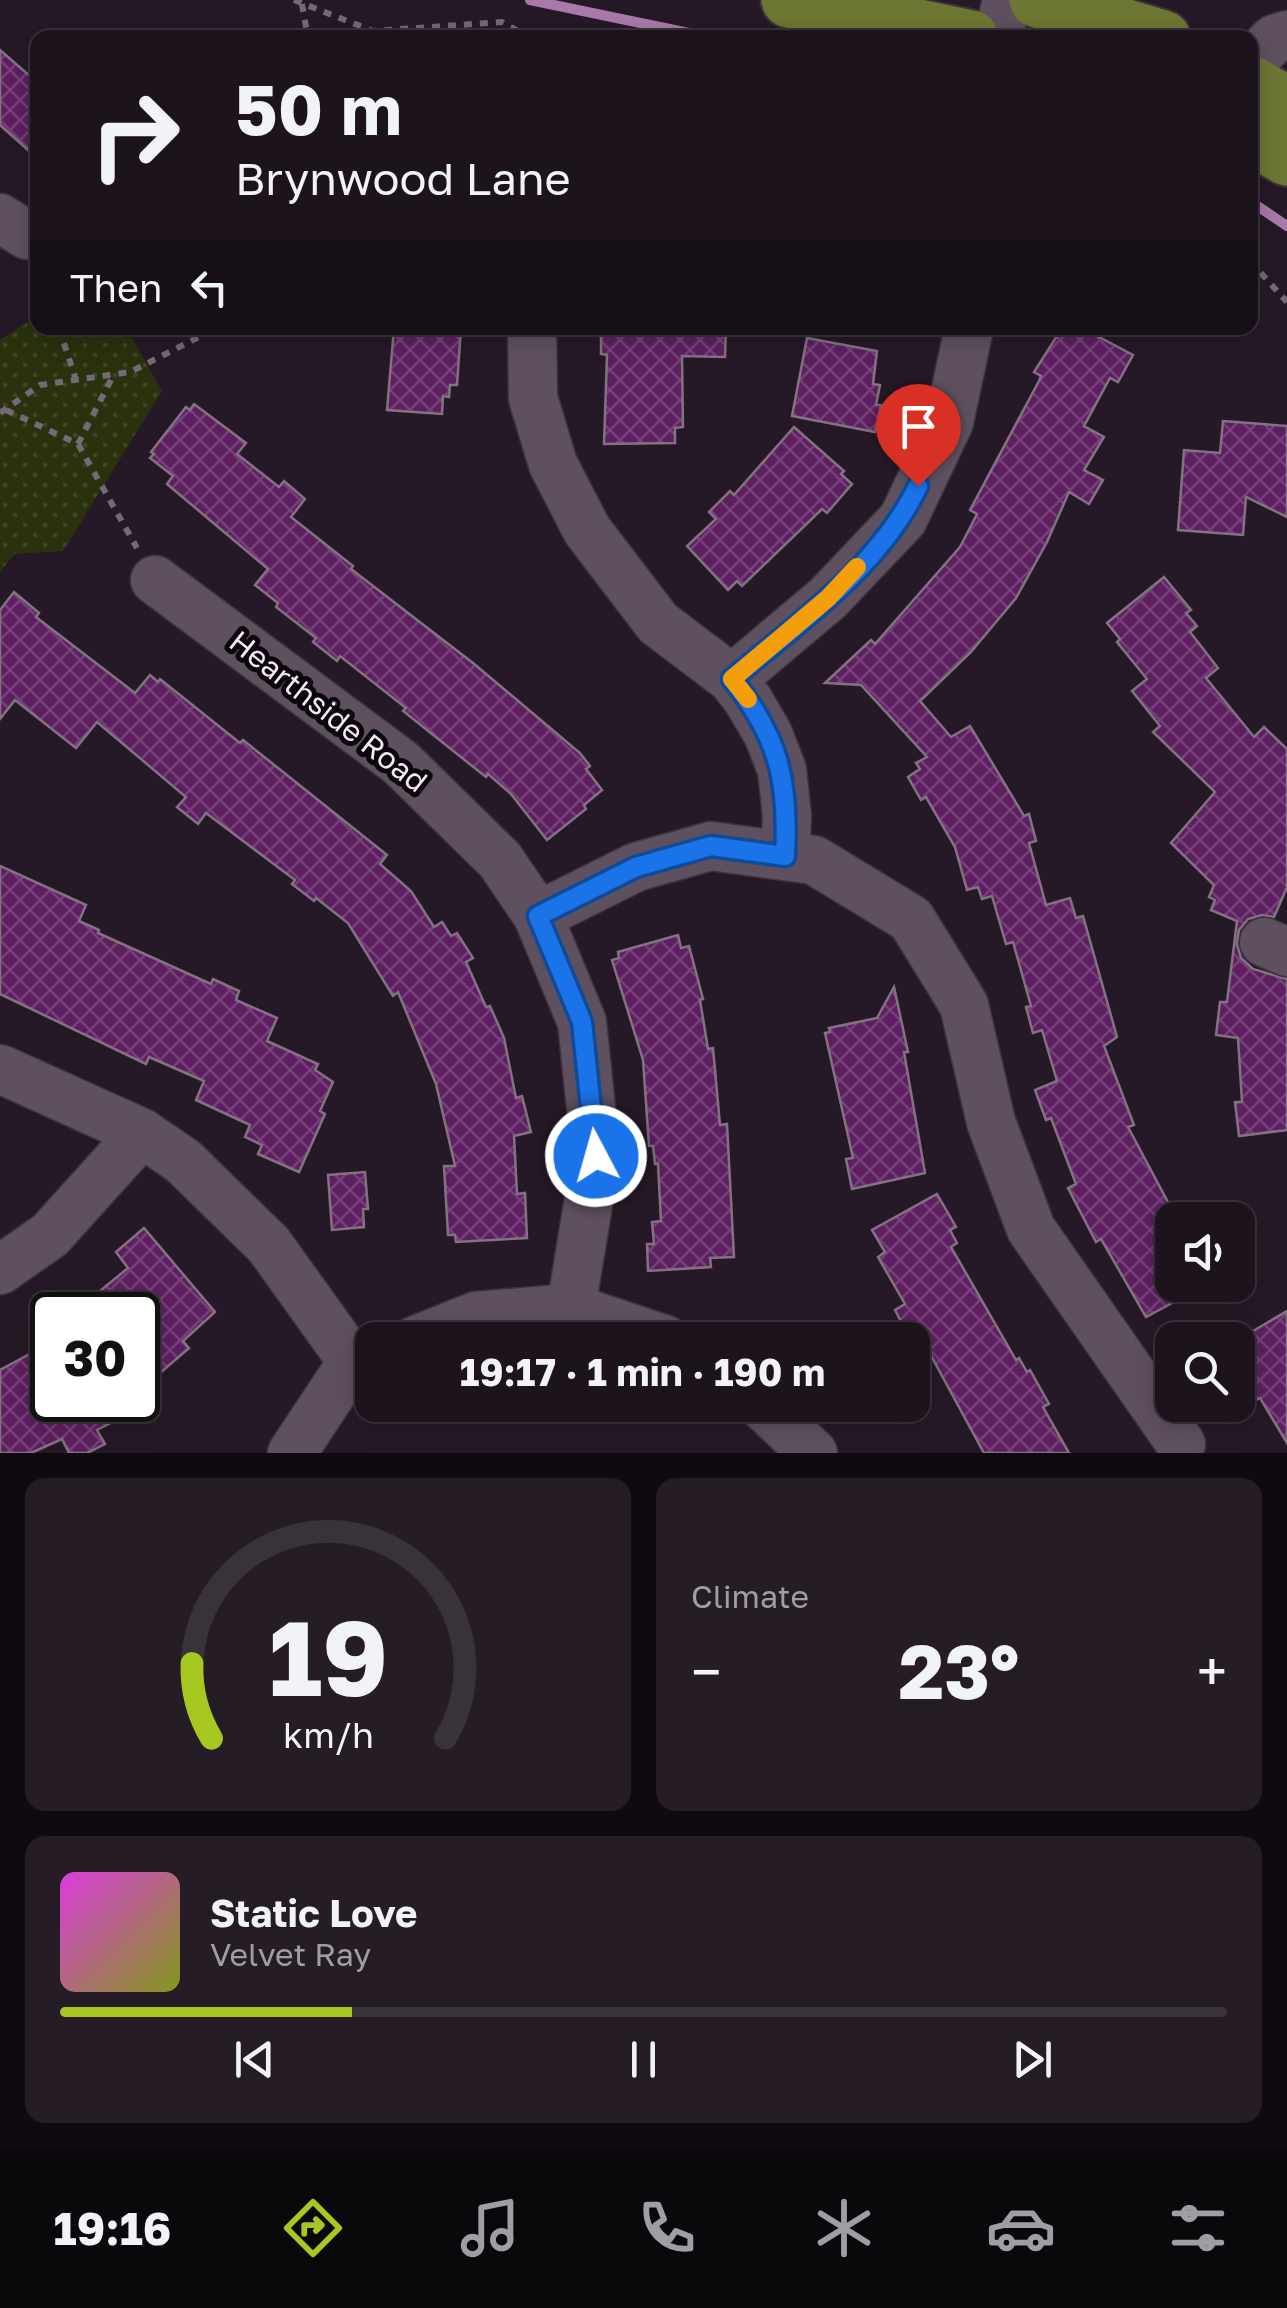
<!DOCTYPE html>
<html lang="en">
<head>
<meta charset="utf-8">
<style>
	:root { --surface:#1c131d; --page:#251c26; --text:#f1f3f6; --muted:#a09ea4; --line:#3a323b; --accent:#a6c821 }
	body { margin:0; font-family:"Golos Text",sans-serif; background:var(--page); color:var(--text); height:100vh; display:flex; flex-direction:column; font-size:38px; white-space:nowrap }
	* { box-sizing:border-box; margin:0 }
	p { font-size:32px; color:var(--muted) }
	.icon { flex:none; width:55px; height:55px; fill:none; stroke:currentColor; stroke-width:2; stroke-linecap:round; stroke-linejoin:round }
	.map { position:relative; height:1453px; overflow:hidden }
	.side { display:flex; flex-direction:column; gap:25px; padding:25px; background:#0f0a10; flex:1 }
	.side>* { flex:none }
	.guide { position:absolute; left:30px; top:30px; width:1228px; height:305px; border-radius:20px; box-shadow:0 5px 25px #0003,0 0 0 2px var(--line); background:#1c131d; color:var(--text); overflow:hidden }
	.tools { position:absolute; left:1155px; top:1202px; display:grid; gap:20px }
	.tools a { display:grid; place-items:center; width:100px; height:100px; border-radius:20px; background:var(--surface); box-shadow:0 5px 25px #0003,0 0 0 2px var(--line); font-size:50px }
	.speed { position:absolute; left:30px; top:1292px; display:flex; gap:20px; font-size:50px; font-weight:700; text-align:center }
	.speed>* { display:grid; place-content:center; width:130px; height:130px; border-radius:50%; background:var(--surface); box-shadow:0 5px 25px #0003,0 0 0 2px var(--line); line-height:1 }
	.speed .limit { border:5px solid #111; border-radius:15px; background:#fff; color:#111 }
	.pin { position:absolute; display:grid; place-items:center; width:85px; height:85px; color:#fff; margin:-102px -42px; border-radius:50% 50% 50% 0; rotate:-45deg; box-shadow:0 0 10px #0007 }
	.pin .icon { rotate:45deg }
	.me { position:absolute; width:110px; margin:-55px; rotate:354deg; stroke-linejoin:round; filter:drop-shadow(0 0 8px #0008) }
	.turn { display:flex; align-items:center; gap:35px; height:210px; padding:0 40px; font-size:45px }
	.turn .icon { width:130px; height:130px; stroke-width:2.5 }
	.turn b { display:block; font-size:70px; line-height:85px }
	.then { display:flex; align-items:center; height:95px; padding:0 40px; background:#0003; gap:20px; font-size:38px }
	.big { font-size:75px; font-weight:700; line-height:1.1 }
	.side .widget { flex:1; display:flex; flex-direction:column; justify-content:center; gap:15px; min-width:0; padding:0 35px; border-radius:20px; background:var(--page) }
	.side .dial { align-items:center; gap:0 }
	.dial svg { height:260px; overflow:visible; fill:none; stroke:var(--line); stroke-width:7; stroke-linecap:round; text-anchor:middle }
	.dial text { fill:var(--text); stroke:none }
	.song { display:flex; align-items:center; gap:30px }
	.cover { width:120px; height:120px; border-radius:15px; background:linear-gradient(135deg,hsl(300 70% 55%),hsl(70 70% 35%)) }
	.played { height:10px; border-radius:5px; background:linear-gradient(90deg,var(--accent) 25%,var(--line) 25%) }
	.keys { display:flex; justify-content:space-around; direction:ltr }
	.heat { display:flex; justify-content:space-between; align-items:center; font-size:55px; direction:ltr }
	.side .tiles { flex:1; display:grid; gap:25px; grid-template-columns:1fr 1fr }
	.widget:last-child { grid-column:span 2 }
	.trip { position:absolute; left:355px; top:1322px; width:575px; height:100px; border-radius:20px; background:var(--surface); box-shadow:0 5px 25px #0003,0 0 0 2px var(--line); font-weight:700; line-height:100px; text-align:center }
	.dock { display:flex; height:160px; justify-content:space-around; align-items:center; background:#0b080c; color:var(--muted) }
	.dock .icon { width:70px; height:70px }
	.dock .on { color:var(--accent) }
	.dock b { font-size:45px; color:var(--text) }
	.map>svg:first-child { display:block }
	.park { fill:url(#park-dots) }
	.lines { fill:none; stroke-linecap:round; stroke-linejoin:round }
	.stream { stroke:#a979ab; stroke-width:10 }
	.building { fill:url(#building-cross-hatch); stroke:#827282; stroke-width:2.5 }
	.minor-casing { stroke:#3d333d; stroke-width:51 }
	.major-casing { stroke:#3d333d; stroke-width:59 }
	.path { stroke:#756976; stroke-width:6; stroke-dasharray:8 8; stroke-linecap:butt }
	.minor { stroke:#5f5060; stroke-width:48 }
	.major { stroke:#6d7632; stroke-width:55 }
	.route-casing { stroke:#114b97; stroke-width:25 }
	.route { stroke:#1a73e8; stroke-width:18 }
	.slow { stroke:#f59e0b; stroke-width:18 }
	.labels { text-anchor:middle; stroke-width:10; stroke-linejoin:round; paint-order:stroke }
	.street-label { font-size:30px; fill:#f3eaf3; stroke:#0c070c }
</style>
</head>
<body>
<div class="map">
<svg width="1287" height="1453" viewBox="0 0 1287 1453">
	<defs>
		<pattern id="park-dots" width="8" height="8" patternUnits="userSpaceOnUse" patternTransform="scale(2.5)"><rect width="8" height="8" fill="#29320d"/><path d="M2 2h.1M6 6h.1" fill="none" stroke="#3e4625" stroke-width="1.8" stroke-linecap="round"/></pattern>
		<pattern id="building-cross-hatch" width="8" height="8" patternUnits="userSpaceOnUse" patternTransform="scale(2.5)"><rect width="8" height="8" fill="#5e1f61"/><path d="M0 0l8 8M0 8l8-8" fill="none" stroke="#764078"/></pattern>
	</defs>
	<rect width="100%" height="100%" fill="#261927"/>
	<path class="park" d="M37,316L38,328H126L162,391L63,551L14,554L0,572V340Z"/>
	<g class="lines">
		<g class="stream">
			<path d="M530,0L713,38"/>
			<path d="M1250,201L1287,226"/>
		</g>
	</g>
	<g class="building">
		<path d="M0,50L38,83V159L0,125Z"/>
		<path d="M394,328H461L457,385H450L449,397L443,396L442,414L387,410Z"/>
		<path d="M601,328H726L725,357L682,356L683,427L675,428V443L604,444L607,355L601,354Z"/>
		<path d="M1062,328H1082L1133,355L1118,382L1110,378L1084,426L1104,437L1084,470L1103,480L1089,504L1069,492L1047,542L1016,598L971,652L920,701L951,737L970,726L1024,816L1029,814L1036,841L1029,843L1046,905L1070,898L1076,918L1083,916L1117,1037L1104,1046L1134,1125L1128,1127L1170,1206L1164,1209L1172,1224V1303L1146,1317L1101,1239L1096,1242L1068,1188L1076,1184L1051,1118L1046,1120L1035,1090L1057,1081L1042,1030L1033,1033L1026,1007L1031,1006L1013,942L1006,944L992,896L982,899L978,887L967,890L955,847L926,797L921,800L908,777L920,769L916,763L927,757L861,685L825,683L871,640L875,644L960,547L977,514L970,510L1039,381L1041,376L1034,372Z"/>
		<path d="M807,338L877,351L873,384L880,385L876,405H881L875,432L792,416Z"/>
		<path d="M194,404L246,443L237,454L279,487L284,481L305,499L291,517L353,566L351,569L473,663L580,753L590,766L586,769L602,790L584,805L586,809L547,840L511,794L488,774L486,777L403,711L406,708L340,656L337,661L313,642L316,638L276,607L278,603L255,585L268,569L167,484L173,476L150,458L154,454L151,452L186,407L190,410Z"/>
		<path d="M1223,421L1287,426V517L1246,497L1243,535L1178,530L1184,450L1220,453Z"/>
		<path d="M794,427L844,471L841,474L852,484L827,513L822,509L742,586L737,581L728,590L687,546L716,519L709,512L730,491L734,495Z"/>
		<path d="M1164,577L1191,610L1186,613L1197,626L1190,632L1218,668L1206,678L1254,737L1264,727L1287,749V887L1274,917L1262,915L1248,919L1239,930L1237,944L1241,958L1253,969L1287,979V1130L1239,1136L1235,1102H1242L1238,1038L1216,1035L1220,1002H1227L1237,921L1211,910L1215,900L1209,897L1214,885L1171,843L1215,792L1153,732L1160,726L1132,691L1147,679L1117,642L1120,639L1107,623Z"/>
		<path d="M14,592L39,613L36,617L135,693L150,675L158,682L160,679L240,743L243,740L387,855L380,864L411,891L434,927L442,922L451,936L457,933L473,958L466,962L486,1007L490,1006L504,1038L516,1098L522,1096L531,1132L514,1136L517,1194L525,1193L527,1238L456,1242L455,1235H448L444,1166H455L436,1084L398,992L393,996L348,923L316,898L314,901L292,884L295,880L206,813L198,824L177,807L186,797L97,722L76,748L15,700L0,719V610Z"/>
		<path d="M0,866L86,905L79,921L99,930L98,933L211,984L213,979L239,991L236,1000L277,1018L267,1041L318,1064L315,1070L333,1082L320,1111L325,1114L299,1172L258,1154L262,1145L245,1137L250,1125L196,1100L204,1081L149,1057L146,1064L0,994Z"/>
		<path d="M678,935L681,948L689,946L703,999L700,1000L708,1049L713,1048L720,1125L727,1124L734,1257L710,1258L711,1267L648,1271L647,1244H654L652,1222L661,1221L658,1164H655L653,1146H649L643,1060L612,960L619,958L618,952Z"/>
		<path d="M894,987L908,1052H904L925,1173L852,1189L846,1159L853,1158L825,1033L830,1032L829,1028L877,1018Z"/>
		<path d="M365,1172L368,1209H363L364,1227L332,1230L328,1175Z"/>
		<path d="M937,1194L956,1227L950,1230L957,1243L951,1247L1016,1360L1019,1358L1027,1372L1030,1370L1049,1404L1043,1407L1069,1453H984L917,1330L908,1335L895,1310L905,1304L878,1257L885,1252L872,1230Z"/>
		<path d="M144,1228L215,1312L183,1341L189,1348L138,1392V1315H121L100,1291L128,1268L116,1252Z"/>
		<path d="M1287,1311V1443L1260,1398L1254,1401L1238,1372V1340Z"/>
		<path d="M52,1342V1400H156L97,1430L105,1444L87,1453H69L62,1439L31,1453H0V1370Z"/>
	</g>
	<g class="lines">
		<defs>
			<g id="minor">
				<path d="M998,38L1007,0"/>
				<path d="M1250,63L1274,39L1287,35"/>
				<path d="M0,218L27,235"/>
				<path d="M532,328L533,398L553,464L587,530L658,623L732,679L748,700L768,734L782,770L787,816L785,856"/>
				<path d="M155,580L401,763L500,860L538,916L582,1022L596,1156L571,1308"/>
				<path d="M732,679L828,598L903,519L949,422L969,328"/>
				<path d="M538,916L636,867L711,846L814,860L911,919L964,1005L991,1122L1031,1229L1181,1444"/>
				<path d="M1264,942L1287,952"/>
				<path d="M0,1069L142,1133L183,1161L269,1245L355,1365"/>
				<path d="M0,1270L50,1235L142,1133"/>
				<path d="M416,1340L476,1316L571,1308L666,1340"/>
				<path d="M762,1405L813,1453"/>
				<path d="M292,1453L349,1367L372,1358"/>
			</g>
			<g id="major">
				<path d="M789,0L971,38"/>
				<path d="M1037,0L1163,38"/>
				<path d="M1250,83L1287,104"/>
				<path d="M1250,137L1287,158"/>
			</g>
		</defs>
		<use href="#minor" class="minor-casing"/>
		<use href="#major" class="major-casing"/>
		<g class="path">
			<path d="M294,0L373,31L502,22L530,38"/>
			<path d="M302,4L308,38"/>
			<path d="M1250,261L1287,302"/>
			<path d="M59,328L76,380"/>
			<path d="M6,410L78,444L137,548"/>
			<path d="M0,413L40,385L130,372L203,335L208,328"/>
			<path d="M78,444L114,374"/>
		</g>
		<use href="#minor" class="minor"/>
		<use href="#major" class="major"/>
	</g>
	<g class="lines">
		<defs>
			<path id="route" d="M596,1156L582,1022L538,916L636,867L711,846L785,856C789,781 779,738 732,679C798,623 880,566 918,486"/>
		</defs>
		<use href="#route" class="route-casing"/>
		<use href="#route" class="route"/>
		<path class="slow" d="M748,699L732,679L828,598L857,567"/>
	</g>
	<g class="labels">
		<g class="street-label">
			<text transform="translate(328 712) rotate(38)" y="10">Hearthside Road</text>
		</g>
	</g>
</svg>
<div class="tools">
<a><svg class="icon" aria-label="sound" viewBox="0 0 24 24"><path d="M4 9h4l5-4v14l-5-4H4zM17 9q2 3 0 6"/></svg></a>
<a><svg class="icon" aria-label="search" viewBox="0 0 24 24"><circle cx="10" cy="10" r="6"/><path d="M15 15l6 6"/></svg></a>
</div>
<div class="speed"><div class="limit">30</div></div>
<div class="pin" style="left:918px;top:486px;background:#d93025"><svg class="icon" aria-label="arrive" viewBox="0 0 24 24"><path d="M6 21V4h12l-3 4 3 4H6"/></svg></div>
<svg class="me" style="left:596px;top:1156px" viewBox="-20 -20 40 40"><circle r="17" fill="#1a73e8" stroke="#fff" stroke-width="3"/><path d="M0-11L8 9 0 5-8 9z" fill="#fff"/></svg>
<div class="trip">19:17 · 1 min · 190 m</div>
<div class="guide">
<div class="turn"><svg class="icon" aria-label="right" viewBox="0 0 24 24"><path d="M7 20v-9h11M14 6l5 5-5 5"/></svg><div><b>50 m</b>Brynwood Lane</div></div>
<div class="then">Then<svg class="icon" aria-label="left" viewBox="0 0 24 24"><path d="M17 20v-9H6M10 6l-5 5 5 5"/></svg></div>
</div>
</div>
<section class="side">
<div class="tiles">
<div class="widget dial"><svg viewBox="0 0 100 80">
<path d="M14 69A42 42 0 1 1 86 69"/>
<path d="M14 69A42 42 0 0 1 8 46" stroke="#a6c821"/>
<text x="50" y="56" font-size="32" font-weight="700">19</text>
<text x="50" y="72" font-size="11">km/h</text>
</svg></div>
<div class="widget"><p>Climate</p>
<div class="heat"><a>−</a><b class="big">23°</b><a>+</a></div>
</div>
<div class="widget">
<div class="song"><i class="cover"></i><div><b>Static Love</b><p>Velvet Ray</p></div></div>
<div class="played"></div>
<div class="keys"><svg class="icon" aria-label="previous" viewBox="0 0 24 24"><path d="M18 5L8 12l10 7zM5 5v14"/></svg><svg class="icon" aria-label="pause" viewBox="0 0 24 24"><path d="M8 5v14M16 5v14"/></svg><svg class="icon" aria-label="next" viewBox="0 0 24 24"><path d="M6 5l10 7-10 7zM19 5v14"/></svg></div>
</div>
</div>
</section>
<nav class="dock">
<b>19:16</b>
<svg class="icon on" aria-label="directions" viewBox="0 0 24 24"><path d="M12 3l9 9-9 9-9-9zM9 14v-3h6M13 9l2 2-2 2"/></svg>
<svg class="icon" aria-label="music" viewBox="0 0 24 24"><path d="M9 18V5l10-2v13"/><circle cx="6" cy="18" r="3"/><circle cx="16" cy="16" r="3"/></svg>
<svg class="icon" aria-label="phone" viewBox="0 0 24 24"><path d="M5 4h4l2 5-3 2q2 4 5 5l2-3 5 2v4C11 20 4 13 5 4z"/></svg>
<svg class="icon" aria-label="climate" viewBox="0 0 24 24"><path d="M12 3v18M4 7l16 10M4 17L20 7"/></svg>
<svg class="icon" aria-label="car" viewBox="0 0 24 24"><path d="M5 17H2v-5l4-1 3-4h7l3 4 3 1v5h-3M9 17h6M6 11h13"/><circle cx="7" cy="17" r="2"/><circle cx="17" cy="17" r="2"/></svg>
<svg class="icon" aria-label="filters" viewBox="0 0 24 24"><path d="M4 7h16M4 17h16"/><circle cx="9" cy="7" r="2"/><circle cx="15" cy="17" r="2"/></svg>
</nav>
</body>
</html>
